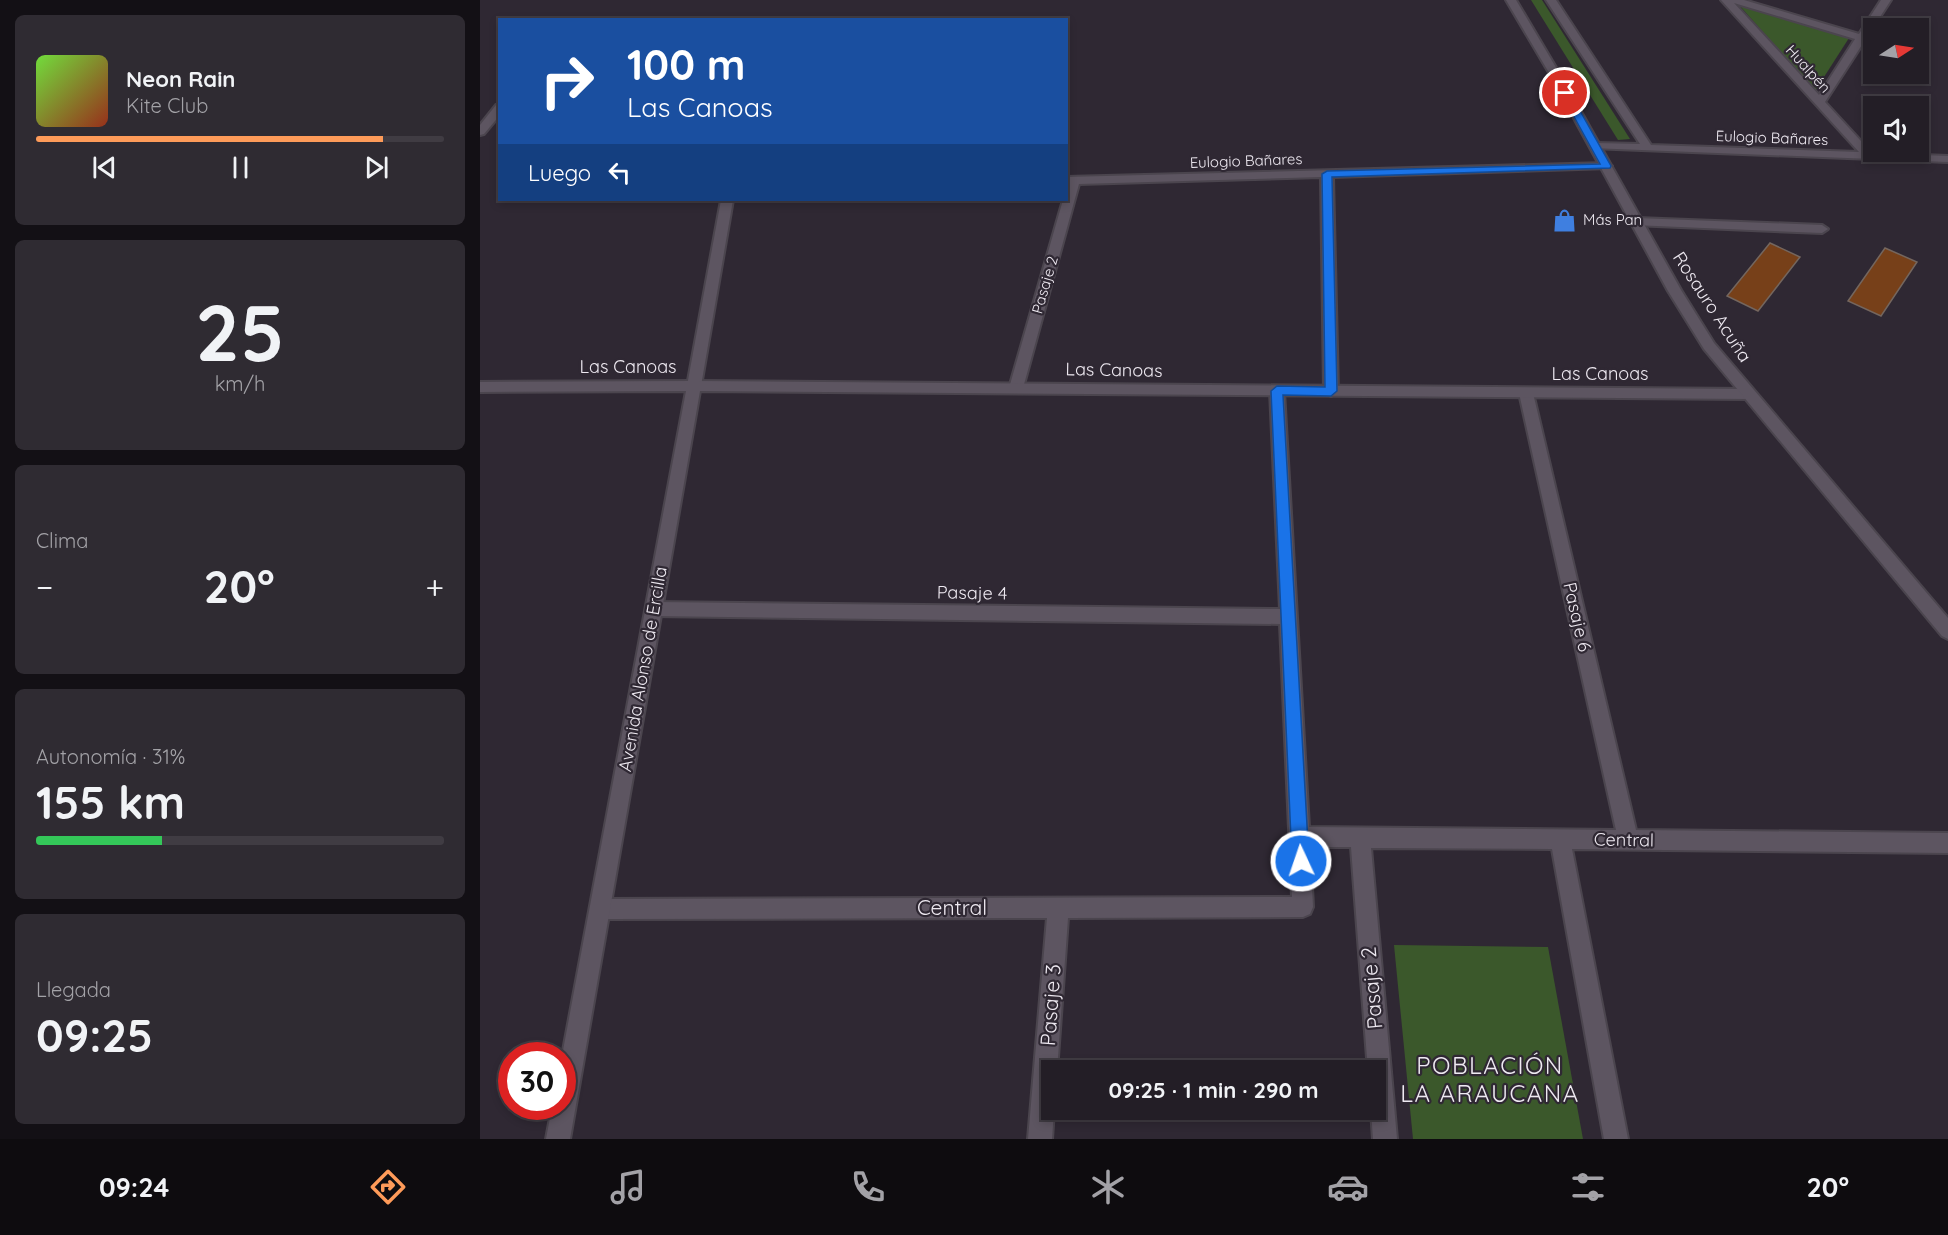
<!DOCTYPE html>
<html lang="es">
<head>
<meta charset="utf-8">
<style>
	:root { --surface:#231e26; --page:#2f2b32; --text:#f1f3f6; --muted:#a3a2a7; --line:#403c43; --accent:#fe9b59 }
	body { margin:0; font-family:Quicksand,sans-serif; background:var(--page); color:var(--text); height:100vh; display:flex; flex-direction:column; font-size:22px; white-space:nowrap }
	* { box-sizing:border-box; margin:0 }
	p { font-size:20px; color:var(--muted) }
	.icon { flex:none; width:33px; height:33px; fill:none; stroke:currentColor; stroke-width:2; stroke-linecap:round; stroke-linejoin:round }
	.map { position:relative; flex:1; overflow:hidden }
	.sheet { display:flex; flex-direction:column; gap:15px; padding:15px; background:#131015; width:480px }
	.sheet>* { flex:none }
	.banner { position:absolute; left:18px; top:18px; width:570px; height:183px; border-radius:0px; box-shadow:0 3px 9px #0003,0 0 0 2px var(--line); background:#1a4fa0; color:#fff; overflow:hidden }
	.needle { width:39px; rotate:78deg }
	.buttons { position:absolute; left:1383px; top:18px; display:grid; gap:12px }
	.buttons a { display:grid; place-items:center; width:66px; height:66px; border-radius:0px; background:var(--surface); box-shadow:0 3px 9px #0003,0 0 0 2px var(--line); font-size:30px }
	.speed { position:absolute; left:18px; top:1042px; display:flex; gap:12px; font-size:30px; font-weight:700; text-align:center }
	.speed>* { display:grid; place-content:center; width:78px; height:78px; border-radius:50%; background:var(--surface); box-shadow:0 3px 9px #0003,0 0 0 2px var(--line); line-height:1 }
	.speed .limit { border:9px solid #d22; background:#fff; color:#111 }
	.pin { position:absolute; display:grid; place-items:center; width:51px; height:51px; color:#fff; margin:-26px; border:3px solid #fff; border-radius:50%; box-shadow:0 2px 6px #0007 }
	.me { position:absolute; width:66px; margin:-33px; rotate:357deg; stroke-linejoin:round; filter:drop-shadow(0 0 4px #0008) }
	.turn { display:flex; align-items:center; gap:21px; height:126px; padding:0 30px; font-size:27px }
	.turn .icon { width:78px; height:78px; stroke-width:2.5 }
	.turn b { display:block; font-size:42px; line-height:51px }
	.then { display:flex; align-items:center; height:57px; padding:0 30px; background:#0003; gap:12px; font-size:22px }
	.big { font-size:45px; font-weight:700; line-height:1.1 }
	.sheet .tile { flex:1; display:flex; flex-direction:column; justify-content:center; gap:9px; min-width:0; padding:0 21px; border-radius:9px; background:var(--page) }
	.sheet .dial { align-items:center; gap:0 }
	.dial b { font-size:78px; line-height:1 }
	.song { display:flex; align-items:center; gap:18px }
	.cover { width:72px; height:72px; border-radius:9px; background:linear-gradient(135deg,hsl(100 70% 55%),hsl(10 70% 35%)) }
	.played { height:6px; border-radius:3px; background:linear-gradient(90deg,var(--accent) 85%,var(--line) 85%) }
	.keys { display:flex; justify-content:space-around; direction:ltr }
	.heat { display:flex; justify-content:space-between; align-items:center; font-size:33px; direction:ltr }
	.charge { height:9px; border-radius:4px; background:linear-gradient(90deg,#34c759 31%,var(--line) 0) }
	.trip { position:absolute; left:561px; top:1060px; width:345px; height:60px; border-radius:0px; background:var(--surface); box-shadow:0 3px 9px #0003,0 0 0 2px var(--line); font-weight:700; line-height:60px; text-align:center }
	.menu { display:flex; height:96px; justify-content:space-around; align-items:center; background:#0e0c0f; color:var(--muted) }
	.menu .icon { width:42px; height:42px }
	.menu .on { color:var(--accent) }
	.menu b { font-size:27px; color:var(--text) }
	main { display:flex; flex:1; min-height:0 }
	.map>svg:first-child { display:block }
	.green { fill:#3b582b }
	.building { fill:#774019; stroke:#74665e; stroke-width:1.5 }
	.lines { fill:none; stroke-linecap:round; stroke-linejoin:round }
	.service-casing { stroke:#4b454e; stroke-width:4 }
	.minor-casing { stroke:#4b454e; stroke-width:4 }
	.tertiary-casing { stroke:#4b454e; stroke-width:4 }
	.secondary-casing { stroke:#4b454e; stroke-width:4 }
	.service { fill:#5d5561; fill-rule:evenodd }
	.minor { fill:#5d5561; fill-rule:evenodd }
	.tertiary { fill:#5d5561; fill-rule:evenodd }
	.secondary { fill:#5d5561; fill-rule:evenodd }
	.route { fill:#1a73e8; stroke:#114b97; stroke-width:1.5 }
	.labels { text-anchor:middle; stroke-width:4.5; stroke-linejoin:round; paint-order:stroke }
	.far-street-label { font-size:15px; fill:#eee9f1; stroke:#2f2833 }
	.far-poi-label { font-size:15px; fill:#eee9f1; stroke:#2f2833; text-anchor:start }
	.street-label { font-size:18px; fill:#eee9f1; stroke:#2f2833 }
	.near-street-label { font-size:21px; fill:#eee9f1; stroke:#2f2833 }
	.near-neighbourhood-label { font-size:24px; letter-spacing:1.5px; fill:#eee9f1; stroke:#2f2833 }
</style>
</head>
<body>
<main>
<section class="sheet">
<div class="tile">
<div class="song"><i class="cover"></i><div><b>Neon Rain</b><p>Kite Club</p></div></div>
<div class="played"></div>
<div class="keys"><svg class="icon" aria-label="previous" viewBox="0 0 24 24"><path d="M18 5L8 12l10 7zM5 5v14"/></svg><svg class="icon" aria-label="pause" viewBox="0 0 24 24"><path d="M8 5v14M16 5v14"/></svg><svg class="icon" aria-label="next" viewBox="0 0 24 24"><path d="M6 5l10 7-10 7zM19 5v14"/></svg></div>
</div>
<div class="tile dial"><b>25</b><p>km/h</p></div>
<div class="tile"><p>Clima</p>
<div class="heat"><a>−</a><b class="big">20°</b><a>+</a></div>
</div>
<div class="tile"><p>Autonomía · 31%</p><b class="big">155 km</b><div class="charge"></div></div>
<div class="tile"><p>Llegada</p><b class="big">09:25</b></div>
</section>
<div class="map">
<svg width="1468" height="1139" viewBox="0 0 1468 1139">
	<rect width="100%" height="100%" fill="#2f2833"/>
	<g class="green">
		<path d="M1051,0H1062L1150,139L1138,140Z"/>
		<path d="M1259,5L1369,38L1335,91Z"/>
		<path d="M914,945L1068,947L1103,1139H933Z"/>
	</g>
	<g class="building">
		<path d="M1290,243L1320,257L1278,311L1247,296Z"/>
		<path d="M1405,248L1437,262L1401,316L1368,301Z"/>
	</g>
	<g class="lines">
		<defs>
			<path id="service" d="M1157,218L1342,225L1348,229L1342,233L1153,225L1151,222Z"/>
			<g id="minor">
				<path d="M1066,0H1076L1171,145L1379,152L1241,0H1264L1379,34L1401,0H1411L1345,102L1392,153L1468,156V162L1111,148V144L1115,143L1160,144ZM1254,3L1375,39L1339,95Z"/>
				<path d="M20,104V115L4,134L0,135V125L16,105Z"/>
				<path d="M1126,163L1132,166L1130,168L853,177L858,391L851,396L844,391L841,177L599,184L543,388L536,393L529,388L583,200H586V177Z"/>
				<path d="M241,200H253L221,386L214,391L207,386Z"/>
				<path d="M797,386L804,391L829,827L1136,830L1039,393L1046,388L1053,393L1156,830L1468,833V853L1092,849L1148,1139H1124L1072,849L891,848L917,1139H893L891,1110H896V1071H888L871,847H830L833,907L830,914L823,917L588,918L577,1071H572V1110H574L572,1139H548L567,918L120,919L113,916L110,909L113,902L120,899L812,897L800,624L174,616L168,614L166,609L168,604L174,602L800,609L790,391Z"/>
			</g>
			<path id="tertiary" d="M214,381L1268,389L1275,394L1268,399L220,391L90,1139H66L72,1107H82V1056L206,391L0,392V382Z"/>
			<path id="secondary" d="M1026,0H1036L1081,76L1201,290L1234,343L1468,618V639L1462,636L1224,349L1188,291L1071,76Z"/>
		</defs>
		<use href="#service" class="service-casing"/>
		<use href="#minor" class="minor-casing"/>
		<use href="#tertiary" class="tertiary-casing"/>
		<use href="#secondary" class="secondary-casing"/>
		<use href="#service" class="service"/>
		<use href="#minor" class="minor"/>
		<use href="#tertiary" class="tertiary"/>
		<use href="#secondary" class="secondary"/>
	</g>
	<path class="route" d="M1085,90L1090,93L1131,166L1130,168L852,177L857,391L851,396L803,395L829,861L827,867L821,869L815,867L812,861L791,391L797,386L845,387L842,174L847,171L1120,164L1081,93Z"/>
	<defs>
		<symbol id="shop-bare" viewBox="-9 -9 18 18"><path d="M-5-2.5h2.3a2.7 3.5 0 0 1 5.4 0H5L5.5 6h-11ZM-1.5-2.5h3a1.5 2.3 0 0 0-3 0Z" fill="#3f7fe0" stroke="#2f2833" stroke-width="2.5" paint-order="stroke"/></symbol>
	</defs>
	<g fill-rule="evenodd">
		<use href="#shop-bare" x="1068" y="204" width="33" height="33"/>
	</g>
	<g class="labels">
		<g class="far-street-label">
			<text transform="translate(1328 69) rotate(48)" y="5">Hualpén</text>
			<text transform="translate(1292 138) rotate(2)" y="5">Eulogio Bañares</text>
			<text transform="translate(766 161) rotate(-2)" y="5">Eulogio Bañares</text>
			<text transform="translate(565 285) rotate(-74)" y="5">Pasaje 2</text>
		</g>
		<g class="far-poi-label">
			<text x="1103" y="225">Más Pan</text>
		</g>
		<g class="street-label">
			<text transform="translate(1232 307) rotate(57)" y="6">Rosauro Acuña</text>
			<text x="148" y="373">Las Canoas</text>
			<text transform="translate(634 370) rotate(1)" y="6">Las Canoas</text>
			<text x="1120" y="380">Las Canoas</text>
			<text transform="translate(492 593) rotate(1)" y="6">Pasaje 4</text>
			<text transform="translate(1097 617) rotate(77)" y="6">Pasaje 6</text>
			<text transform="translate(163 669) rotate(-80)" y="6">Avenida Alonso de Ercilla</text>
			<text transform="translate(1144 840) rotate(1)" y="6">Central</text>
		</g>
		<g class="near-street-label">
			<text x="472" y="915">Central</text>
			<text transform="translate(892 988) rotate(-95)" y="7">Pasaje 2</text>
			<text transform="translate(571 1005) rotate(-86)" y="7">Pasaje 3</text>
		</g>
		<g class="near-neighbourhood-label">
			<text x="1010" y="1074">POBLACIÓN<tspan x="1010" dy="28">LA ARAUCANA</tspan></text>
		</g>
	</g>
</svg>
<div class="buttons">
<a><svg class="needle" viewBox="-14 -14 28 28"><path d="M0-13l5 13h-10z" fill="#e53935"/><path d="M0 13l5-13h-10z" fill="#a3a2a7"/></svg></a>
<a><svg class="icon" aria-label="sound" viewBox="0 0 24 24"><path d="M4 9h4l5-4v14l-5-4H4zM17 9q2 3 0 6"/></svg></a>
</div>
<div class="speed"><div class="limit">30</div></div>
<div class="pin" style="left:1085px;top:93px;background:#d93025"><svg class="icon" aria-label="arrive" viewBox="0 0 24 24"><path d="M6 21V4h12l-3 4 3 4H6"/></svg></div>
<svg class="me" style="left:821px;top:861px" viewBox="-20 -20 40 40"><circle r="17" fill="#1a73e8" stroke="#fff" stroke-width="3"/><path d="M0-11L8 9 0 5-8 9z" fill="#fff"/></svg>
<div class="trip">09:25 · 1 min · 290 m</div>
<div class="banner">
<div class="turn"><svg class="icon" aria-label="right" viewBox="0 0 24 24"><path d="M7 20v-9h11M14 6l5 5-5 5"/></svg><div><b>100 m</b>Las Canoas</div></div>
<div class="then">Luego<svg class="icon" aria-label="left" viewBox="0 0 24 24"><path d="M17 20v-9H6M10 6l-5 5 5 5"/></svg></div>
</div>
</div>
</main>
<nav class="menu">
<b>09:24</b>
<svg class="icon on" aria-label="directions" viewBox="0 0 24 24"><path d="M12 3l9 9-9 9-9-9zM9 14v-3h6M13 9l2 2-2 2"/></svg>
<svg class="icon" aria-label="music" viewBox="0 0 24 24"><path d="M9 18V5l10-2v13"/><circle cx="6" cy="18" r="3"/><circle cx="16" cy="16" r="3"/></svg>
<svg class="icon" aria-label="phone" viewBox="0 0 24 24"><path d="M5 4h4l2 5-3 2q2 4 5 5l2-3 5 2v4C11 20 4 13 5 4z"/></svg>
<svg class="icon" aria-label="climate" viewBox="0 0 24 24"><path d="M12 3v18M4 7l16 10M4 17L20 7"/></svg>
<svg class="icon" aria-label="car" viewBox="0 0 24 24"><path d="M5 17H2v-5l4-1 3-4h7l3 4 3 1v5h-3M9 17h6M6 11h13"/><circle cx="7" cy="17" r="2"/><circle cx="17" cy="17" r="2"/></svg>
<svg class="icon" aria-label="filters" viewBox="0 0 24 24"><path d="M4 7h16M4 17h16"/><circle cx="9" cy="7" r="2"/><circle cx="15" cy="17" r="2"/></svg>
<b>20°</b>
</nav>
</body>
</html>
